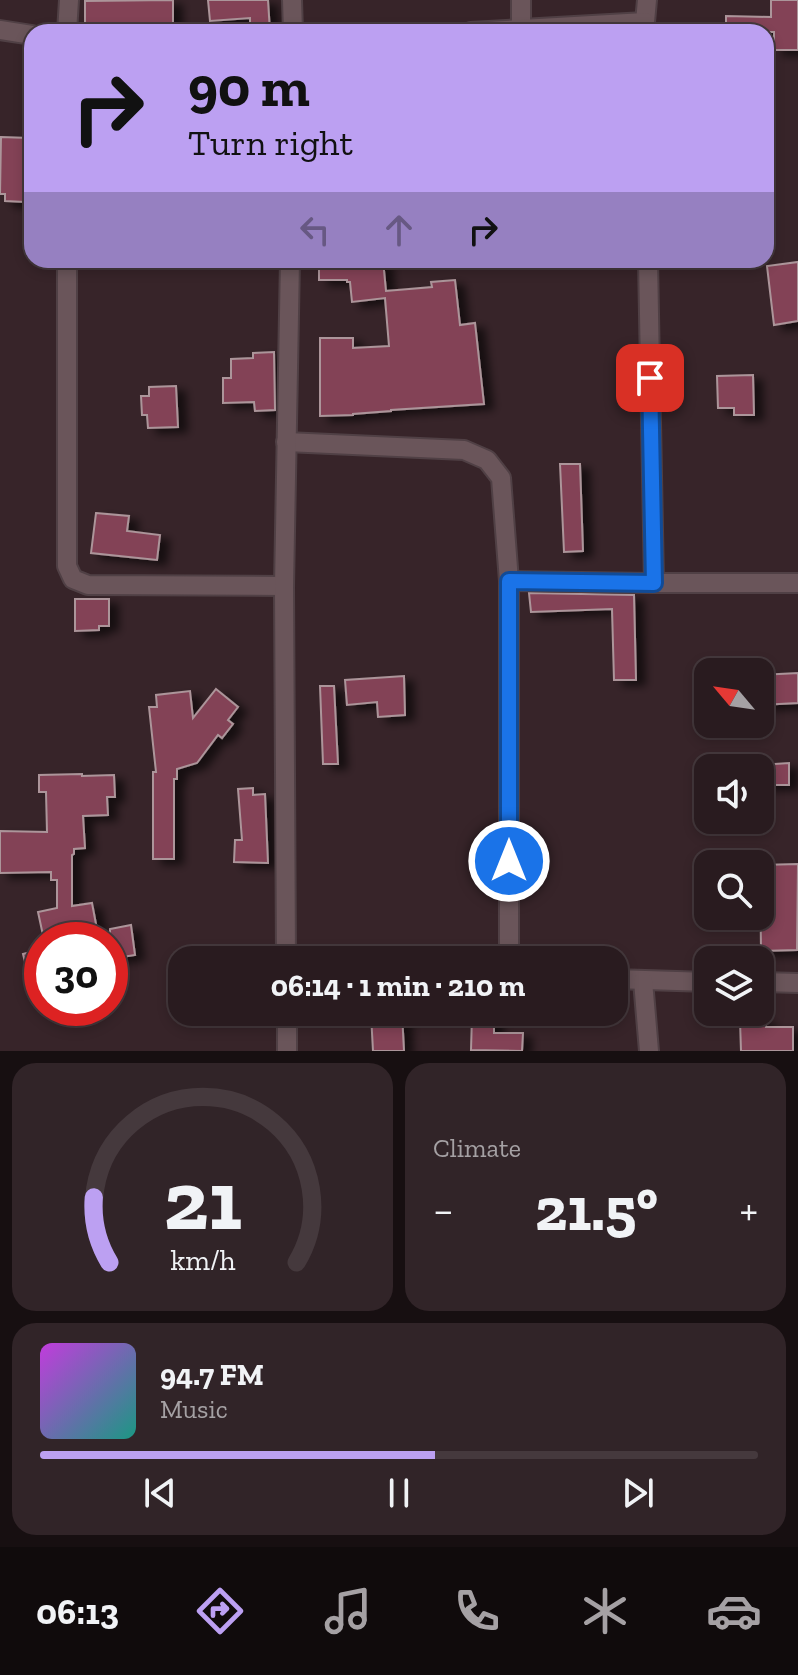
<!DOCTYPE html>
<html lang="en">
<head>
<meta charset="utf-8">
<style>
	:root { --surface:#291b1f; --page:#312428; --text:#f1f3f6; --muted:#a5a1a4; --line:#45393d; --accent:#bca0f2 }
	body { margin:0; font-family:"Zilla Slab",serif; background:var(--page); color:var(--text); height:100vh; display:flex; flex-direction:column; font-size:30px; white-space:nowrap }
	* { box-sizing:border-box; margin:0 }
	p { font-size:26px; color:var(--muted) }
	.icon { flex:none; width:44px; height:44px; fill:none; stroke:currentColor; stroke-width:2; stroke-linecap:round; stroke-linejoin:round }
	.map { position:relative; height:1051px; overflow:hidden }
	.details { display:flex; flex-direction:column; gap:12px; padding:12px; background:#170f11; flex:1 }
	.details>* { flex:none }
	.banner { position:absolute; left:24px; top:24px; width:750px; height:244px; border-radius:24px; box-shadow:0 4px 12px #0003,0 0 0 2px var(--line); background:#bca0f2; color:#111; overflow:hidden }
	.needle { width:52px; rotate:299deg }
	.fabs { position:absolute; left:694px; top:658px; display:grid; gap:16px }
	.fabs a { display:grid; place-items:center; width:80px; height:80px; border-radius:16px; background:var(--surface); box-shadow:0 4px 12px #0003,0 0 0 2px var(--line); font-size:40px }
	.speed { position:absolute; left:24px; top:922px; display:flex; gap:16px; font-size:40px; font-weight:700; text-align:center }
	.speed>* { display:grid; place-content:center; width:104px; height:104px; border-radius:50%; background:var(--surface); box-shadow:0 4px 12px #0003,0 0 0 2px var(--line); line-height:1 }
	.speed .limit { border:12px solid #d22; background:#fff; color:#111 }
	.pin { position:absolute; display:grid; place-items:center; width:68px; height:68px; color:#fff; margin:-34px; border-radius:16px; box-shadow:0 4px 12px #0006 }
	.me { position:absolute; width:88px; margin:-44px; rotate:0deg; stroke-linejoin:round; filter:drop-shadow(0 0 6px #0008) }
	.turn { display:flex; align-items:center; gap:28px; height:168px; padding:0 32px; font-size:36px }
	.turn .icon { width:104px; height:104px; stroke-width:2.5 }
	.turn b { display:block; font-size:56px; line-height:68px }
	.lanes { display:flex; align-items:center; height:76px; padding:0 32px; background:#0003; justify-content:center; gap:40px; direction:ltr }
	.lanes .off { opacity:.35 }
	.big { font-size:60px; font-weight:700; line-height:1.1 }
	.details .widget { flex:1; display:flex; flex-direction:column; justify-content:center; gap:12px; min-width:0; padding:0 28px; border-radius:24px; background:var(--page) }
	.details .dial { align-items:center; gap:0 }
	.dial svg { height:208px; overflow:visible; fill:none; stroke:var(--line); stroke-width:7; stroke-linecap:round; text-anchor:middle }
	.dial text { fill:var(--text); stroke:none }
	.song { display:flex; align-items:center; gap:24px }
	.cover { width:96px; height:96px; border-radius:12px; background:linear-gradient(135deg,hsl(290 70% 55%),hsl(170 70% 35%)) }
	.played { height:8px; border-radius:4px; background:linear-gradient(90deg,var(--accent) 55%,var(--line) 55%) }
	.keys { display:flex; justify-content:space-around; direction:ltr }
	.heat { display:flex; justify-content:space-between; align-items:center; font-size:44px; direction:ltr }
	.details .tiles { flex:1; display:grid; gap:12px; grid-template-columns:1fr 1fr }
	.widget:last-child { grid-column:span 2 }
	.trip { position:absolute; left:168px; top:946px; width:460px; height:80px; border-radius:24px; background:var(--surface); box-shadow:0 4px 12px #0003,0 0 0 2px var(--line); font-weight:700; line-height:80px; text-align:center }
	.tabs { display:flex; height:128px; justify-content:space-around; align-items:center; background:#100b0c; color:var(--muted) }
	.tabs .icon { width:56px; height:56px }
	.tabs .selected { color:var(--accent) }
	.tabs b { font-size:36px; color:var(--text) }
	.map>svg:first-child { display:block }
	.building { fill:#834256; stroke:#ac959a; stroke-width:2; filter:url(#shadow) }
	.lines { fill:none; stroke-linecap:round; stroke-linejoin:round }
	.street-casing { stroke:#504045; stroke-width:22 }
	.street { stroke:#6a555a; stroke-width:18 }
	.route-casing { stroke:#114b97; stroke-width:20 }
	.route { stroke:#1a73e8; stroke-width:14 }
</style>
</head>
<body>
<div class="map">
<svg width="798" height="1051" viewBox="0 0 798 1051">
	<defs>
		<filter id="shadow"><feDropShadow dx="9" dy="5" stdDeviation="4" flood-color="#0009"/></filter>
	</defs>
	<rect width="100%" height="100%" fill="#372429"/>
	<g class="building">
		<path d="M173,0V23L85,25V1Z"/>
		<path d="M208,0H268L270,32H250V18L210,21Z"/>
		<path d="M771,0H798V50H774V32H726V16L771,17Z"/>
		<path d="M1,137L29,138L28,151H32V169L27,168L25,202L5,201V194H0Z"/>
		<path d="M319,260H383L386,291L432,287L431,282L455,280L460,325L475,323L484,404L391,410V411L353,414V415L320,416V338H353V348L389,346L385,298L352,302L350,282H347V280H319Z"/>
		<path d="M798,262V321L774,325L767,266Z"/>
		<path d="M274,352L275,410L255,411L254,402L223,403V378H231V359L253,358V353Z"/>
		<path d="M753,375L754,415H734V408H718L717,376Z"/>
		<path d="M176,386L178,427L148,428L147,415H142L141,396H149V387Z"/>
		<path d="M560,464H580L583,551L564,552Z"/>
		<path d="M96,513L129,516L127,531L160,535L157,560L91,553Z"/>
		<path d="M529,593L634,595L636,680H614L612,609L531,612Z"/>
		<path d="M75,599H109V626H99V630L75,631Z"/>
		<path d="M798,673V703L760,705V675Z"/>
		<path d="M404,676L405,715L378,717L377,702L347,705L345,680Z"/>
		<path d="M320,686H334L338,764H323Z"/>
		<path d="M216,689L238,707L228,720L233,724L222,738L218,735L197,763L177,769V779H174V859H153V772H156L149,707H157L156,695L190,691L193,718Z"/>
		<path d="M789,763V785H760V765Z"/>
		<path d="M82,774V776L114,775L115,797H107L108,815L83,816L85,848L74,849V854L72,855V906L92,903L99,940H44L38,912L57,908V880H51V872L0,873V831L47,832L46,792H39V775Z"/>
		<path d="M253,788V795L265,794L268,863L234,862L235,840H242L238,789Z"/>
		<path d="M798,864L797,950L761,951L760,865Z"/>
		<path d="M131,925L135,955L110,959V929Z"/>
		<path d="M42,949V970L28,974L23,954Z"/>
		<path d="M402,1013L404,1051H373L371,1014Z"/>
		<path d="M472,1016H494V1033H523L522,1051L471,1050Z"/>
		<path d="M766,1020V1027H793V1051H741L740,1021Z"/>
	</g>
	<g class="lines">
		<defs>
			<g id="street">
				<path d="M292,0L293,32"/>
				<path d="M521,0V29"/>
				<path d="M645,22L647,0"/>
				<path d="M0,30L32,35"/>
				<path d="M67,32L69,0"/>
				<path d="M471,32L645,22V32"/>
				<path d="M67,260V566L73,579L88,585L284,586"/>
				<path d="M648,260L654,583"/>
				<path d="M286,442L464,450L487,460L501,478L509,581V955L512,960"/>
				<path d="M509,581L654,583H798"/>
				<path d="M286,960L284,586L290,260"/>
				<path d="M614,979L708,982"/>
				<path d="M643,981L649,1051"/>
				<path d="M760,982L798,983"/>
				<path d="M287,1012V1051"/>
			</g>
		</defs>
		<use href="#street" class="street-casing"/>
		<use href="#street" class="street"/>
	</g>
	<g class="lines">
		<defs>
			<path id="route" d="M509,861V581L654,583L650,378"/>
		</defs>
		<use href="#route" class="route-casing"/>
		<use href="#route" class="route"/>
	</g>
</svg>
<div class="fabs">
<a><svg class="needle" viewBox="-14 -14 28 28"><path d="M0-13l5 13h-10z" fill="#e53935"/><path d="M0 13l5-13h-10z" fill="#a5a1a4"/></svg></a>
<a><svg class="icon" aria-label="sound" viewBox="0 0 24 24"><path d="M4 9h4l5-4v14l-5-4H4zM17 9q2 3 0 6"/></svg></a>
<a><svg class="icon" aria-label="search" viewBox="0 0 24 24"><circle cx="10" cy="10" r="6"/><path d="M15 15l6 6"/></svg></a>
<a><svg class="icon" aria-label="layers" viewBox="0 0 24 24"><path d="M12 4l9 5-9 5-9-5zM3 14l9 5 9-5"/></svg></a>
</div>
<div class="speed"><div class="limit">30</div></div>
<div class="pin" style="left:650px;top:378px;background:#d93025"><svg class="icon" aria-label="arrive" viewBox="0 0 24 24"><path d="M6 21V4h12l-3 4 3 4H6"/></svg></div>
<svg class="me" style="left:509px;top:861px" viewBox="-20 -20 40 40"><circle r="17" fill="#1a73e8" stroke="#fff" stroke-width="3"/><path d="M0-11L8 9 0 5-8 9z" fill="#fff"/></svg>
<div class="trip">06:14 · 1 min · 210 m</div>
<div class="banner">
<div class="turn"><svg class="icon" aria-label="right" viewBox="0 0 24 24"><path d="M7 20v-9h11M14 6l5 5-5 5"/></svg><div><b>90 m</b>Turn right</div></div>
<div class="lanes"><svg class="icon off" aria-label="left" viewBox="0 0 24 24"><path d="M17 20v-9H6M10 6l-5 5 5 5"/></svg><svg class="icon off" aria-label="ahead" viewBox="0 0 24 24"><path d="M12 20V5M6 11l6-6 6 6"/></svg><svg class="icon" aria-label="right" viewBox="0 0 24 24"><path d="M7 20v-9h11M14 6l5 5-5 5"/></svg></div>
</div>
</div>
<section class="details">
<div class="tiles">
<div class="widget dial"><svg viewBox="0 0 100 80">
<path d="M14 69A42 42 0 1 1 86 69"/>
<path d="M14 69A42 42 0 0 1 8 44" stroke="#bca0f2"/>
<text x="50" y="56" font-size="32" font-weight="700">21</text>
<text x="50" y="72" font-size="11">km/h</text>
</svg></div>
<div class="widget"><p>Climate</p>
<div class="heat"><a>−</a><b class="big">21.5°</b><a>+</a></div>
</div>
<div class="widget">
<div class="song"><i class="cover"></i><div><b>94.7 FM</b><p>Music</p></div></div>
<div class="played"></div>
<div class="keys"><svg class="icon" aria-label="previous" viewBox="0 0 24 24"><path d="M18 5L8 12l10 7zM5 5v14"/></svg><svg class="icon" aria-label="pause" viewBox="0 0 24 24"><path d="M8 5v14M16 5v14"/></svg><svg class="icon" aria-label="next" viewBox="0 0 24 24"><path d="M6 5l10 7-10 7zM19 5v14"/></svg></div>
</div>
</div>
</section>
<nav class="tabs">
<b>06:13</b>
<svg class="icon selected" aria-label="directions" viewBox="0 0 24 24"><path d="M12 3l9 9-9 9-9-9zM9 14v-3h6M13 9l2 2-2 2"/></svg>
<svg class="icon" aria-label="music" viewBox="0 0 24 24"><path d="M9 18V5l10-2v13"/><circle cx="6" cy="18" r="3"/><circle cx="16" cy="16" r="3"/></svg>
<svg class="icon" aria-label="phone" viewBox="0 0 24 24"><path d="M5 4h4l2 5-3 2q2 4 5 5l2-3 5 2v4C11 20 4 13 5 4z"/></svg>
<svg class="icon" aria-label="climate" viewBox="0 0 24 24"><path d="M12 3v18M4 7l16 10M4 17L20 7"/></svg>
<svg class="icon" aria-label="car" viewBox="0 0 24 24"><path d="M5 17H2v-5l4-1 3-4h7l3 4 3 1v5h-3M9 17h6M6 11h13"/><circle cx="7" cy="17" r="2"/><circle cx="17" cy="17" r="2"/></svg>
</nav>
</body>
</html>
